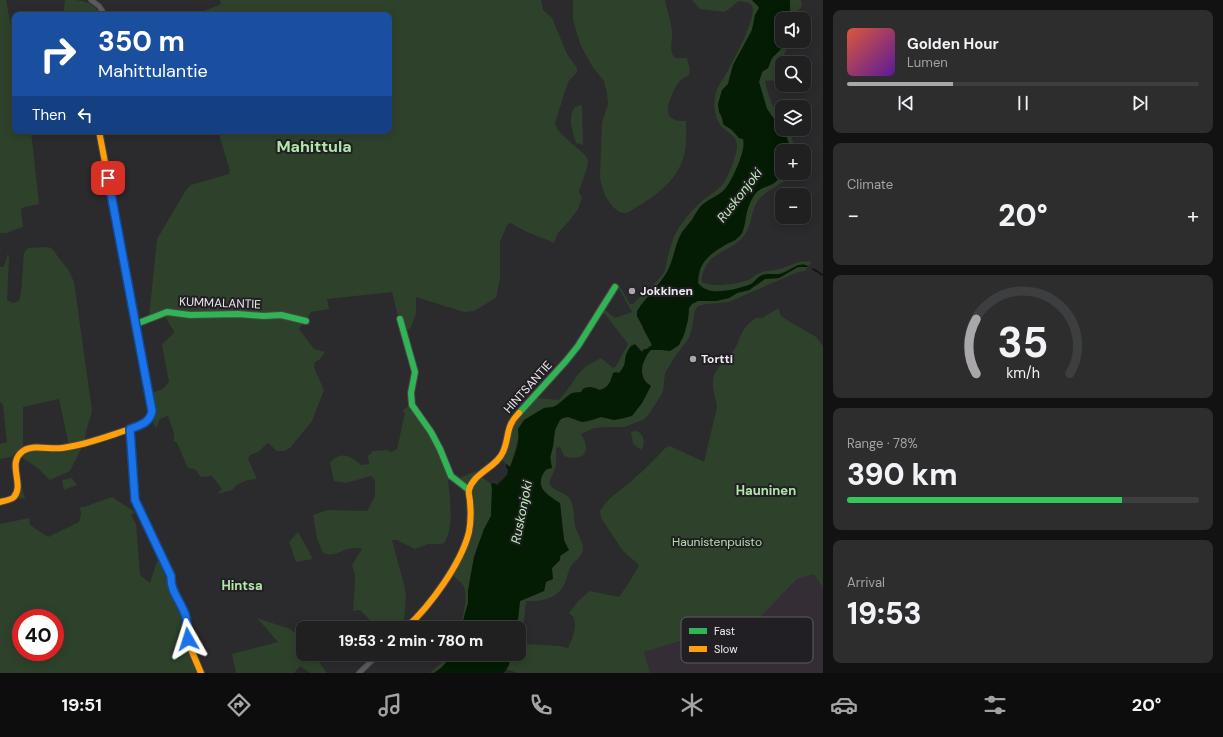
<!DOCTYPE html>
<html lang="en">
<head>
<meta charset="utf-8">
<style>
	:root { --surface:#202021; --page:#2d2d2e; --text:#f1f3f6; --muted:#a2a3a5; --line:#3d3e3f; --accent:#aaa7ab }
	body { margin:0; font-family:"DM Sans",sans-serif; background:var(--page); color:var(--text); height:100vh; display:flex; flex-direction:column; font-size:15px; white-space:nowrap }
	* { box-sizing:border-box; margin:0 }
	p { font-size:13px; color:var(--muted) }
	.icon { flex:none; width:22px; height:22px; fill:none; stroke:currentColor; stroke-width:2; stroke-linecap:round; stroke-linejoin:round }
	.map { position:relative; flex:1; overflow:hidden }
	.panel { display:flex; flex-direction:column; gap:10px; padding:10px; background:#121212; width:400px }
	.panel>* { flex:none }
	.top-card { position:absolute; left:12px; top:12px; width:380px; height:122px; border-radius:8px; box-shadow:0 2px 10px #0003,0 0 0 1px var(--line); background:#1a4fa0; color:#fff; overflow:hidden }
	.controls { position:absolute; left:775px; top:12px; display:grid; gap:8px }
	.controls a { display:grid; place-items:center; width:36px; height:36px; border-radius:8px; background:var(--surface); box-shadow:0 2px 10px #0003,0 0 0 1px var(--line); font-size:20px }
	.speed { position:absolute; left:12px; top:609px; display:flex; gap:8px; font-size:20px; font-weight:700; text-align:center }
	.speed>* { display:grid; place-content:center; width:52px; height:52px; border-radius:50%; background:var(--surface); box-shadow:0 2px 10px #0003,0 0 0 1px var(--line); line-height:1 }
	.speed .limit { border:6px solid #d22; background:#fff; color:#111 }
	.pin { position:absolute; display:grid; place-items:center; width:34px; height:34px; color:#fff; margin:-17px; border-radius:8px; box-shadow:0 2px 6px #0006 }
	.me { position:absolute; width:44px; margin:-22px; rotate:354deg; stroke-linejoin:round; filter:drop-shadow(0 0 3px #0008) }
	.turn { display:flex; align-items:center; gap:14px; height:84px; padding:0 20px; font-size:18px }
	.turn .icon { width:52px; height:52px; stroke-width:2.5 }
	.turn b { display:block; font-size:28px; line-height:34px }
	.then { display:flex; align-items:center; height:38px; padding:0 20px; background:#0003; gap:8px; font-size:15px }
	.big { font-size:30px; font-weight:800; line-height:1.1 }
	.panel .widget { flex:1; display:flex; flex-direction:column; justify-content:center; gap:6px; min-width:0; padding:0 14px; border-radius:8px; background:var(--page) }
	.panel .dial { align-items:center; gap:0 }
	.dial svg { height:104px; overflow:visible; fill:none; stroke:var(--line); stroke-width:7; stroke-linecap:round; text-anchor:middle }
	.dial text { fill:var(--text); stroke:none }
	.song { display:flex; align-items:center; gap:12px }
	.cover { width:48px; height:48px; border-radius:6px; background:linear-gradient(135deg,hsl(10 70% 55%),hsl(270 70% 35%)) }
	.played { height:4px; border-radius:2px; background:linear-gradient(90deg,var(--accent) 30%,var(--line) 30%) }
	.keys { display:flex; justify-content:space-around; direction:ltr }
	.heat { display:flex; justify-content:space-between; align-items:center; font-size:22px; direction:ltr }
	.charge { height:6px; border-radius:3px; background:linear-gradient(90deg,#34c759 78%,var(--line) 0) }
	.trip { position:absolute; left:296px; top:621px; width:230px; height:40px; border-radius:8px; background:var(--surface); box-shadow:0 2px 10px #0003,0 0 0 1px var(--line); font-weight:800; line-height:40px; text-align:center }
	.menu { display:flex; height:64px; justify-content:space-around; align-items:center; background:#0d0d0d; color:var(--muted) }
	.menu .icon { width:28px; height:28px }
	.menu .active { color:var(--accent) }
	.menu b { font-size:18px; color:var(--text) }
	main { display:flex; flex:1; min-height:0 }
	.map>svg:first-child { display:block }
	.built { fill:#342d36 }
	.green { fill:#2e422b; fill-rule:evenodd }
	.water { fill:#041b04 }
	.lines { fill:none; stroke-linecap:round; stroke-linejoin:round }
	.stream { stroke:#041b04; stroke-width:1.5 }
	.street-casing { stroke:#484649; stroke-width:6 }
	.fast-casing { stroke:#484649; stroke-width:8 }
	.slow-casing { stroke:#484649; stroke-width:8 }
	.street { stroke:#5b5a5c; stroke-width:4.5 }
	.fast { stroke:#30b455; stroke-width:6 }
	.slow { stroke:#ff9f0a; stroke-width:6 }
	.route-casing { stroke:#114b97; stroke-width:10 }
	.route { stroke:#1a73e8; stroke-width:7 }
	.poi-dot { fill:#aaa7ab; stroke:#221f24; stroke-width:1.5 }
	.labels { text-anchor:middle; stroke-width:4; stroke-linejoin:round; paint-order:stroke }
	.poi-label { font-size:12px; font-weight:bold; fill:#eeebef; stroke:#221f24; text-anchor:start }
	.street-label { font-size:12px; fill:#eeebef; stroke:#221f24 }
	.park-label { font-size:12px; fill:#afe2a8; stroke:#221f24 }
	.water-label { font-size:13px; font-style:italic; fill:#bdf1b6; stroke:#221f24 }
	.neighbourhood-label { font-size:13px; font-weight:bold; fill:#b1e7a9; stroke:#221f24 }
	.district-label { font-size:16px; font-weight:bold; fill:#b1e7a9; stroke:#221f24 }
	.key { fill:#221f24; stroke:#5f5c61; stroke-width:1 }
	.key-label { font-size:11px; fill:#eeebef }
</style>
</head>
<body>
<main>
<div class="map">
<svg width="823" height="673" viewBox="0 0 823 673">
	<rect width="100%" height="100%" fill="#2b2a2c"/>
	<path class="built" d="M814,574L823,588V673H650L644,652L736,624L741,637L797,579Z"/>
	<g class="green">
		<path d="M0,0H6L15,47V131H31L39,204L24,207L21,209L23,227L6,233H0Z"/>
		<path d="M65,0C82,0 91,0 101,15H61L64,9Z"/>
		<path d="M220,0H541L543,10L552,18L567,54L577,68V72L568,82L555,123C557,137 589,152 588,162C588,167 581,185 579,192L582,197L578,209L570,220L558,233L554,243C539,236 524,232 511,223L507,225L500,242V279L496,298L474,311L464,312L416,297V314L410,329L405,330L401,319L398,316L392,292L327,299L329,309L311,312L299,329L314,349L325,352L319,360L315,362L314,368L324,390L312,421L290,448L284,451H277L268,443L258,452L250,455L248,459L257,479L248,480L238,484L232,490L217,494L222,489L212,476L201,477L195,469L188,468L177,443L174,441V433L168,416L160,419L156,428L153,423L156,414L153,392C161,391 164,388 169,382L162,345L164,342L174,333C173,328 171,327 169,323C167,320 167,318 164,316L149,317L157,239L186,190L191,185L229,174L230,171L218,131H389V15H196V14L221,4Z"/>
		<path d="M573,0H665C667,10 671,21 672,31C673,41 668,50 675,58H687L690,69L689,75C679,79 675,87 671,97C664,113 668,122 686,121C686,133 687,145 684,155C677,184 650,199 627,213C625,213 622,213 620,212C608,206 601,188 600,176L602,123L608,104L607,94L604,81L592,66L580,44L573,19Z"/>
		<path d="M692,0H752L758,6L759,8L755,15L752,30L748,40L733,65L728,84L722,90L719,112L725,126L732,130L739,138L743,139C747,149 732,181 725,190C720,195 713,197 707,201C701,207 689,223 684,230C676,240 676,250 672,261C666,279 652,293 640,306L643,329L652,345L642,352L626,354C626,362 624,367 619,373H613C611,381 608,389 599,390L595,388H584L581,392L572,393L568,395L557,405L553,407L544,408L518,429L519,437L510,467L502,460C507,449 508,435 513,424C518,413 529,406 537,398L559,400L571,385L576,377L586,366L601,358L613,368L616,366L628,344L605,314H600L603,308L615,318L632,312L618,287L619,285L630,304H633C642,294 656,284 663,274C666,270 666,264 667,260C670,248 673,236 680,226C686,218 692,209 700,203C708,195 721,190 726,179C730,171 738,152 737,144C735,134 726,132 721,126C713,115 713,101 717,89C719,84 722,80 725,76C731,65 758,16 752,6C750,2 743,2 739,1L725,12L700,9Z"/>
		<path d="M790,0H801L802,6L795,14L794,19H790Z"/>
		<path d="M784,41H791L782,59L779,66L782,67V76L777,80L765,81C767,90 769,98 773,106C778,117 782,115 782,129H788L797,151H792L786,136L767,109L759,82L762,72L768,68L772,58L782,48Z"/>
		<path d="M582,105L583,145L576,143C573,132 569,124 572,113C574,107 575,106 582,105Z"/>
		<path d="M787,173H795C785,183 770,188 760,198C750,209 753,226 743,237C730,252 710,251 703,273C702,277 701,278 702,282C712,288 737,284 748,280C752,279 754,275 758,274C764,270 772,271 779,269C791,266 800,259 812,262L808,266L804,264L798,265L780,274L763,275L758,277L752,284L733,290L712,291L701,287L698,283L701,265L706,258L722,246L736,240L745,224L747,210L755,193L761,189L774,184L780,176Z"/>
		<path d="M48,247L52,249L69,271L74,282L92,411C90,421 85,429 85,440L69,445L59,399L23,407V448L15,453L12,457L0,459V444L7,442L3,405L0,402V267H3L5,264L8,253L9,257L7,300L13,303L19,301L21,293L24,253L28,248Z"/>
		<path d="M798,267H808L805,271L798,272L738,298L729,302L707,304L698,306L695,310L692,328L689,338L676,355L665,373L663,391L660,397L649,414L643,420L624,427H606L594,428L581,434C582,437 585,440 585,443C590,458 575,460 564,456L560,447L556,448V466L549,483C554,493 565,491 570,499C575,507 573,518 575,526C577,533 584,543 583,549C583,555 575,561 571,566C568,571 567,578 565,583C558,599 541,602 526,601L522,642L527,644L559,646L568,648C572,641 577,626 574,618C573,616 571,615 569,613L579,600L590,591L619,597L628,584L639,566L637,563L623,551L601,518L600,511C607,499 618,492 629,483C637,476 646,468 654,460C659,455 663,448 670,446L704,462L717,407C716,398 712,390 713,382C713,368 726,362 733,351C738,345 739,337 743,331C745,326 751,322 756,318H762L779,308L780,314L782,317L816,337L823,346V588L814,574L797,579L740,638L736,624L644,652L650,673H518L506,669L509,665L511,654H519V628H517L520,601L544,591L546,582L552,568L560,560L564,540L560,504C555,501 549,498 546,494C537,485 539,471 552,468C550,458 551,456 553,446C555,437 553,419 566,417C572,416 578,422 584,422C590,422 596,417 602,417C605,417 610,419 614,420L644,380L641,368L648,353L651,350H662L670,351L688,320L689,308L692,304L698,301H716L729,298L737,293L749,290L765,279L779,278Z"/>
		<path d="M409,406L430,435L446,466L451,480H448C450,500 454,524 445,542L441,544H428L415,549L397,540H392L404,585L406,595L404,620L408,625L404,628H391L386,625L374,624L360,610L353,611L355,581V575L352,565L362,549C345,544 337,559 323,553L317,539L313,515L328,510L367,511L375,496V480L371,476L346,483L334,481L330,463C340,450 351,456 361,465L369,464L368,456L373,451L387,450L391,452L397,449L405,413L402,411Z"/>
		<path d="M635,431C644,432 646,444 641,450L633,444L631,432Z"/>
		<path d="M82,447L70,471L50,480L38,468L21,457L25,453L30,450Z"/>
		<path d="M18,463L22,487L25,499L18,498C22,489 17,474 18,463Z"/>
		<path d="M476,471L473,478L467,485L459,478Z"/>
		<path d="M482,477L491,484L492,488L491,516L484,529L474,557L468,591V603L461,628H459C463,618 468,597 464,587C462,582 456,579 453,575L471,536L472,493L474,485Z"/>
		<path d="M72,478L77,485L64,490L62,480Z"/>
		<path d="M112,497L135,512L131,515L136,524L140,575L150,583L156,564L160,558L169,589L181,611L184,619L199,673H0V524L29,518L30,525L48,537L79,522L81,515L80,507H84ZM21,618H55V652H21Z"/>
		<path d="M298,532L313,559L296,562L289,542Z"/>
		<path d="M257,618L290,629L302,638L303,654H313L327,673H310L300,666L294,673H236L232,654L278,642Z"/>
		<path d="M450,654H453C448,661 440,673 430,673L446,659Z"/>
	</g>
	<g class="water">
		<path d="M752,0H790V19H782V41H784L782,48L772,58L768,68L762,72L759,82L767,109L786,136L792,151H782V173H786C780,176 778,181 772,184C769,186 764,187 761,189C753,193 749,204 747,212C745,219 745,227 742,233C737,241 729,242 722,247C708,255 697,266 698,283C701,287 706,290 711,291C720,293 743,288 751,284C756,281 758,276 763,275C769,273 774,275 779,274C790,272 797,261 808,266L807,267H798L779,278L765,279L749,290L737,293L729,298L716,301H698L692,304L689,308L688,320L684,335L679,345L670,351L662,350H651C644,357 639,370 644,379C645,382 649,384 651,386L642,403L632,416L620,419L614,420L601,417L592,420L582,422L568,417L563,418L560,420L555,430L553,446L550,457L552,468L546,469C533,487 546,494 560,503L564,540L569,550L560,556V560L552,568L553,579L546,582L544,591L520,601L517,628H461L468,603V591L474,557L484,529L491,516L492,488L491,484L494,483L497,485L507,475L508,470L506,467V464L510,467C515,455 520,442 518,429L524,420L544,408L553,407L557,405L572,393L581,392L584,388L590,387L595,388L599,390C608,389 611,381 613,373L616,372L619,373C626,365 624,364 626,355C627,352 629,348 631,346L635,344L642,352L644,349H647L652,345L637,316V311C646,297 659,286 667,272C674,259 675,244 682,232C685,228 689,224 692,220C694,216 697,211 700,207C707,199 718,197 725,189C732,181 747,149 743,139L739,138L732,130L723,124L722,117L719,112L718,104L722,90L728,84L733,65L752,30L755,15L759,8L758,6Z"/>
		<path d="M453,654H511L509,665L504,673H434L442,667Z"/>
	</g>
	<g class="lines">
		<path class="stream" d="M813,269L823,275"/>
		<defs>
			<g id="street">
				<path d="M91,0L99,6L105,15"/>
				<path d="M359,673L379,654"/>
			</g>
			<g id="fast">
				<path d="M128,283L152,411C149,423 140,425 130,429L135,500L171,576L172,584"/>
				<path d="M400,319L415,372L411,393L412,405L431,432L440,449L451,476L469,490"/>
				<path d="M136,324L167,312L190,315L238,314L264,316L281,315L306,321"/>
				<path d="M519,413L566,361L578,346L615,287"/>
			</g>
			<g id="slow">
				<path d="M99,131L128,283"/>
				<path d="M0,502C4,501 11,500 14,497C25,484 6,463 23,451C34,444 50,450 62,448C86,445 108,436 130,429"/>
				<path d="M172,584L174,590L185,613L190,647L201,673"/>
				<path d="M406,628C430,606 461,564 469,532C471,522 471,512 470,502C470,498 468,493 469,490C473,473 497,467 503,452C510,436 505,427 519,413"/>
			</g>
		</defs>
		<use href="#street" class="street-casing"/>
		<use href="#fast" class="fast-casing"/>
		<use href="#slow" class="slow-casing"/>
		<use href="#street" class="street"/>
		<use href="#fast" class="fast"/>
		<use href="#slow" class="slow"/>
	</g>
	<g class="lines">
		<defs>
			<path id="route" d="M108,178L152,411C150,423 140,425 130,429L135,500L171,576C170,591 180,600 185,614C188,622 187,631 188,639"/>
		</defs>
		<use href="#route" class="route-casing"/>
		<use href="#route" class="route"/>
	</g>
	<g class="poi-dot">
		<circle cx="632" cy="291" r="4"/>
		<circle cx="693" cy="359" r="4"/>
	</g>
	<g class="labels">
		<g class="poi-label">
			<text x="640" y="295">Jokkinen</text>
			<text x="701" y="363">Tortti</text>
		</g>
		<g class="street-label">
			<text transform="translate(220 303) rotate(2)" y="4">KUMMALANTIE</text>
			<text transform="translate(528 387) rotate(-48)" y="4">HINTSANTIE</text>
		</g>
		<g class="park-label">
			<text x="717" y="546">Haunistenpuisto</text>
		</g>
		<g class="water-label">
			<text transform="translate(739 195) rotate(-52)" y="5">Ruskonjoki</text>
			<text transform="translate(521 512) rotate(-79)" y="5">Ruskonjoki</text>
		</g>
		<g class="neighbourhood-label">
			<text x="766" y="495">Hauninen</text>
			<text x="242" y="590">Hintsa</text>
		</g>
		<g class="district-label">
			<text x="314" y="152">Mahittula</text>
		</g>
	</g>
	<rect x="681" y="617" width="132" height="46" rx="6" class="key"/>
	<rect x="689" y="628" width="18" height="6" fill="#30b455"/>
	<rect x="689" y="646" width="18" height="6" fill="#ff9f0a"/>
	<g class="key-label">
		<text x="714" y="635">Fast</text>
		<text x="714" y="653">Slow</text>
	</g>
</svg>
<div class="controls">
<a><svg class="icon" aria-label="sound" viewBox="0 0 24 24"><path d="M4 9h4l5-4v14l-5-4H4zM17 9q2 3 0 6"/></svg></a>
<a><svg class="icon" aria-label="search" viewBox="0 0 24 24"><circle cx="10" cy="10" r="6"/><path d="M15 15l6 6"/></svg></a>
<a><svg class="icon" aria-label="layers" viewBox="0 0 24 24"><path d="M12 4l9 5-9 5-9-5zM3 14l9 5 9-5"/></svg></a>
<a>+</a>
<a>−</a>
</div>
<div class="speed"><div class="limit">40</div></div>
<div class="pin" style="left:108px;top:178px;background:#d93025"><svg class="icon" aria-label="arrive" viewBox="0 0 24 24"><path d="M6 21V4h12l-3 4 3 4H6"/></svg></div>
<svg class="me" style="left:188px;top:639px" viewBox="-20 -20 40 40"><path d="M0-17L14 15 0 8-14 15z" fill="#1a73e8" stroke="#fff" stroke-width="4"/></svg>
<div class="trip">19:53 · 2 min · 780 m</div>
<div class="top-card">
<div class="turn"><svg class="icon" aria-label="right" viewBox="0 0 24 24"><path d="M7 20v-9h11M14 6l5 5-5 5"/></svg><div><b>350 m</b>Mahittulantie</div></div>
<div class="then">Then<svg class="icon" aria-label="left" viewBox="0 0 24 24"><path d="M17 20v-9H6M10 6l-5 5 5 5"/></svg></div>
</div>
</div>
<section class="panel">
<div class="widget">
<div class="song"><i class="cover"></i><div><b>Golden Hour</b><p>Lumen</p></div></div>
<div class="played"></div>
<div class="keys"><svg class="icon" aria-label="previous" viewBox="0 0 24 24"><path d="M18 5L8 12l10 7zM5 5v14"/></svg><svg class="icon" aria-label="pause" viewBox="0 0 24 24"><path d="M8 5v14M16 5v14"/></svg><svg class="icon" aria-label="next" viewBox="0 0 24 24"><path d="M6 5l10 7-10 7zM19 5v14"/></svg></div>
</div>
<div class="widget"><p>Climate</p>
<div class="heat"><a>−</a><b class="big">20°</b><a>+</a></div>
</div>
<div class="widget dial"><svg viewBox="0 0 100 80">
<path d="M14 69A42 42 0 1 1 86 69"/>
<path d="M14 69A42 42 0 0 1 14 27" stroke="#aaa7ab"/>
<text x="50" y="56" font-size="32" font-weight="700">35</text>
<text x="50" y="72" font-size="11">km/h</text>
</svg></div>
<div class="widget"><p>Range · 78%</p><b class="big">390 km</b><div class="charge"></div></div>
<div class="widget"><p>Arrival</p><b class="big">19:53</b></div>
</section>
</main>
<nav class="menu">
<b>19:51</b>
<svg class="icon active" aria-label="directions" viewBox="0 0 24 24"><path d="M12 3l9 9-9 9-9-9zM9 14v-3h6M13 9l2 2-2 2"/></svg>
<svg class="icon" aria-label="music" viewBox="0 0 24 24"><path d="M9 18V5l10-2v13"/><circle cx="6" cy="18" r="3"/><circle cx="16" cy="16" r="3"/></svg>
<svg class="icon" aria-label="phone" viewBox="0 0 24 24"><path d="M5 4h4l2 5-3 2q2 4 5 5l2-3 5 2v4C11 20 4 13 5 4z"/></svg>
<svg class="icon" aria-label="climate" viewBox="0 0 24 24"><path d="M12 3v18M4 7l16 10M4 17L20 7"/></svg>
<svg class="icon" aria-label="car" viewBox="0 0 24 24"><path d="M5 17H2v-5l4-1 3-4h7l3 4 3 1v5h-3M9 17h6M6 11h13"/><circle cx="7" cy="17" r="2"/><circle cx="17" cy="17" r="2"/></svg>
<svg class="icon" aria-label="filters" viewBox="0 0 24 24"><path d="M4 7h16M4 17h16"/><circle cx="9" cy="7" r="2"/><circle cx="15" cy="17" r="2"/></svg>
<b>20°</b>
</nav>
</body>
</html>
